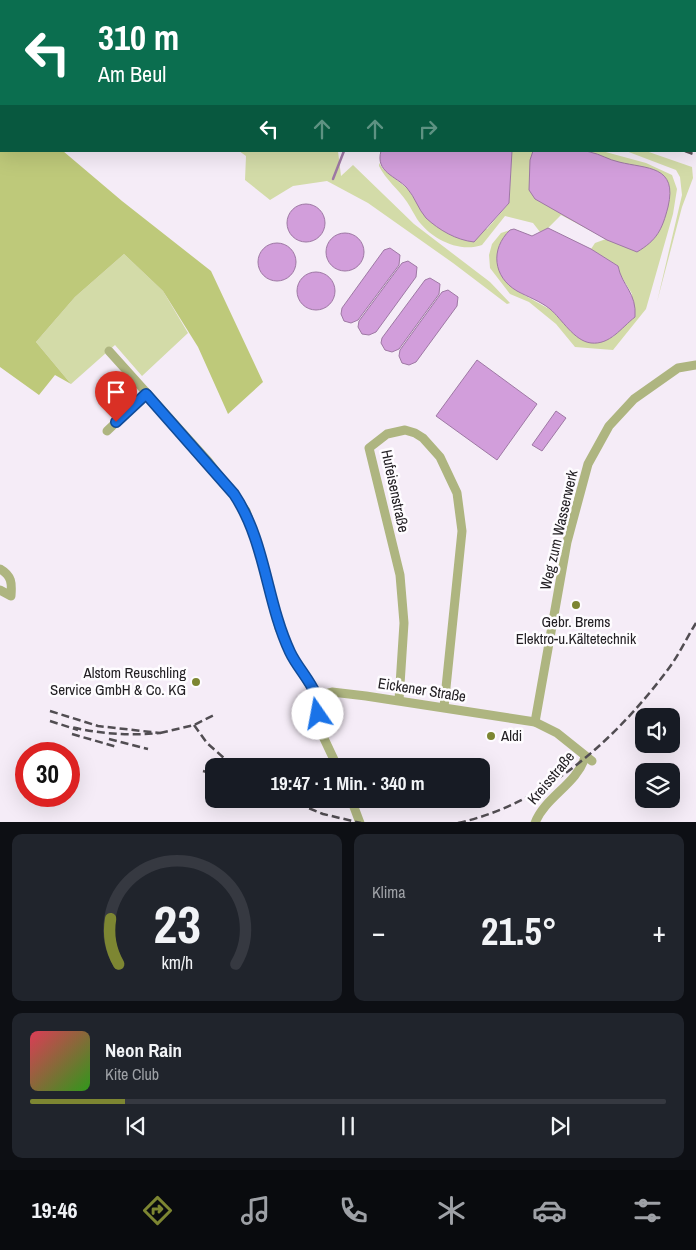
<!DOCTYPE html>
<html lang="de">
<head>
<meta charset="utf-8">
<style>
	:root { --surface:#171b24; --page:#20242c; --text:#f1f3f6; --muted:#9ea1a6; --line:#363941; --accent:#7d8632 }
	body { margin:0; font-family:"Archivo Narrow",sans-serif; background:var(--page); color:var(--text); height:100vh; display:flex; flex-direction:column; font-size:19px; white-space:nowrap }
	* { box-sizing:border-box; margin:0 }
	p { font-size:16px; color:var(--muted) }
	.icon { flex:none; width:28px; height:28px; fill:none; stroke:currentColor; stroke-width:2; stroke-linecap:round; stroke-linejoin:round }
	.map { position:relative; height:822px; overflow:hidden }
	.drawer { display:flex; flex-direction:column; gap:12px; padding:12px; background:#0d0f14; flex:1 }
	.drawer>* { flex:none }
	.hud { position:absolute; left:0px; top:0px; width:696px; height:152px; box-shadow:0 5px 20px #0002; background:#0b6e4f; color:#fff; overflow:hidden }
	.buttons { position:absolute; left:635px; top:708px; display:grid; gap:10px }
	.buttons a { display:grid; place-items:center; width:45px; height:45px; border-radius:10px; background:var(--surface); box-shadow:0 5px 20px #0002; font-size:25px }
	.speed { position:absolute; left:15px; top:742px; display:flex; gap:10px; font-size:25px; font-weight:700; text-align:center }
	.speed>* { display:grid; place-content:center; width:65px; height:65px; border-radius:50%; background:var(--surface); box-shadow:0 5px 20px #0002; line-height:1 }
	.speed .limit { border:8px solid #d22; background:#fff; color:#111 }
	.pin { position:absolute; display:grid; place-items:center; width:42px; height:42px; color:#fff; margin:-51px -21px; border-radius:50% 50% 50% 0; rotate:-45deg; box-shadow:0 0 5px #0007 }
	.pin .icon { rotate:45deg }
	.me { position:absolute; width:55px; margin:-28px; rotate:348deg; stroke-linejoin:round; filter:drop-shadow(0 0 4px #0008) }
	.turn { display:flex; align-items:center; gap:18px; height:105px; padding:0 15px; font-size:22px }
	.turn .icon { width:65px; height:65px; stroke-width:2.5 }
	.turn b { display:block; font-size:35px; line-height:42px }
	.lanes { display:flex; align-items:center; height:48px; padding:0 15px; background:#0003; justify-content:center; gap:25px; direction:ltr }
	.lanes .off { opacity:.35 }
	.big { font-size:38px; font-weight:800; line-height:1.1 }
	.drawer .widget { flex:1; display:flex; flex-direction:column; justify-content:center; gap:8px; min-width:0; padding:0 18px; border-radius:10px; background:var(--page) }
	.drawer .dial { align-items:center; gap:0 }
	.dial svg { height:130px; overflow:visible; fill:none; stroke:var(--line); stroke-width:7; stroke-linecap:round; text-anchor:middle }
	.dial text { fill:var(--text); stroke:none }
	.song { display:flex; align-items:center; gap:15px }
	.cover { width:60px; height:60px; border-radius:8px; background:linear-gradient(135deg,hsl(350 70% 55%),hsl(110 70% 35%)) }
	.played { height:5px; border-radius:2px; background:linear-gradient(90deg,var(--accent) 15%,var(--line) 15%) }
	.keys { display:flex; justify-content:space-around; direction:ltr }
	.heat { display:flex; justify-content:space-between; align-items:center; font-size:28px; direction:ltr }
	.drawer .tiles { flex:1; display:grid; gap:12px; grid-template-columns:1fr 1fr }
	.widget:last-child { grid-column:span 2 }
	.trip { position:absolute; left:205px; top:758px; width:285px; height:50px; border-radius:10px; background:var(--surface); box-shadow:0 5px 20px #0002; font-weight:800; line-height:50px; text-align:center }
	.menu { display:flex; height:80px; justify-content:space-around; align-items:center; background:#090b0e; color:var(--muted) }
	.menu .icon { width:35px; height:35px }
	.menu .selected { color:var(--accent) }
	.menu b { font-size:22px; color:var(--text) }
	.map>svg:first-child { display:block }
	.green { fill:#d3dba8 }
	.forest { fill:#bec97a }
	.water { fill:#d29edb; stroke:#9e78a4 }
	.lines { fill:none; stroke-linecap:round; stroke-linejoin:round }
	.stream { stroke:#9e78a4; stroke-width:2.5 }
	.minor { stroke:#aeb580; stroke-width:9 }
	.rail { stroke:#514d52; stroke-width:2.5; stroke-dasharray:8 4; stroke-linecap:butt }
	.route-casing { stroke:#114b97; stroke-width:12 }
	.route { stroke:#1a73e8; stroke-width:9 }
	.poi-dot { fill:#7d8632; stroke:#fefcff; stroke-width:2 }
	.labels { text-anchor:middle; stroke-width:5; stroke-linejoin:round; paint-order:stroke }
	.street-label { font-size:15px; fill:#232024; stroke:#fefcff }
	.poi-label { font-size:15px; fill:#232024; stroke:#fefcff }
</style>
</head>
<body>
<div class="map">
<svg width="696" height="823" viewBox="0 0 696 823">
	<rect width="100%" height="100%" fill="#f5ecf7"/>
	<g class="green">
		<rect x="15" y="0" width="199" height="1"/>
		<path d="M306,0H493L495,1H309Z"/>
		<path d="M585,0H696V48L695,1Z"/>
		<path d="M239,151H338L341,176L353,165L414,224L490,282L510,303L507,304L453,263L368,203L327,181L293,186L270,200L245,180L246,156Z"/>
		<path d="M512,151H602L646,163L672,175L677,189L673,214L646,309L613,350L575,347L556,324L529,302L510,294L490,268L489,255L492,244L501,233L510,230L506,234L515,290L551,310L580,339L613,337L622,327L632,294L620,274L618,266L591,249L595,243L606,239L561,215L548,228L540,232L533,223L505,216L482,245C459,253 431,239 417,219C414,214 411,208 407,202C398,189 386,180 379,166V163L383,169L408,189L426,217L487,229L509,203Z"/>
		<path d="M626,151H646L692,167L693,178L682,207L657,302L682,195L680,177L676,170Z"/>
		<path d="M124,254L163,291L188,333L142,376L115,345L71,384L36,342L75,297Z"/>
	</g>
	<g class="forest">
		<path d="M225,0H306L309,1H228Z"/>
		<path d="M0,97L1,151H63L122,201L211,271L263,382L228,414L198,347L163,291L124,254L75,297L36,342L71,384L55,375L39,395L0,367Z"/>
	</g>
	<g class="water">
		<path d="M493,0H587L496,1Z"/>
		<path d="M381,151H512L509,203L474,242C456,240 439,230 426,218C418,209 415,197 407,188C396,176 375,172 381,151Z"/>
		<path d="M533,151C551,151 573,147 590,152C600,154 609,160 619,162C647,169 678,165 668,207C662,230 657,240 637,252L607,240L535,199L529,190L530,160Z"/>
		<circle cx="306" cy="223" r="19"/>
		<path d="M548,228L591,249L618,266C622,286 637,293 635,317C621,328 610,345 591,343C574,341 562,319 550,309C540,301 528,297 517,291C493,277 490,249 510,230L514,229L532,236Z"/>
		<circle cx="345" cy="252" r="19"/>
		<circle cx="277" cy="262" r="19"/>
		<path d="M390,248L400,255L399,265L358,320L351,323L344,321L341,314L342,308L384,250Z"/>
		<path d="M408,261L417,267L416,277L376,332L369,335L362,334L358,327L359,321L402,263Z"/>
		<circle cx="316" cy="291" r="19"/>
		<path d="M430,278L440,284L439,294L399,349L392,352L385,350L381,343L382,338L425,280Z"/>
		<path d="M448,290L458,297L457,306L416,362L409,365L402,363L399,356L400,350L442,292Z"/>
		<path d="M477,360L537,404L497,460L436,416Z"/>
		<path d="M556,411L566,418L542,451L532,445Z"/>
	</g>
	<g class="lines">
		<g class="stream">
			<path d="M403,1V0"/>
			<path d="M333,179L344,151"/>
		</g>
		<g class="minor">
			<path d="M109,351L208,461L246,511L261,556L279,628L291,654L316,696L320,730L337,766"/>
			<path d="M107,431L146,394"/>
			<path d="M0,569C12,576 12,583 11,596L0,590"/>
			<path d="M316,696L332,692L366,696L535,722L557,733L592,761"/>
			<path d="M399,700L404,623L400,575L369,448L387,434L405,430L415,433L423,438L440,457L457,493L462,531L444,707"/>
			<path d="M535,722L567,542L588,464L609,426L634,399L678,368L696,365"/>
			<path d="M351,799L360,823"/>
			<path d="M535,823C545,797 577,784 585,757"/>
		</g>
		<g class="rail">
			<path d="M260,0L263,1"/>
			<path d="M685,151L696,155"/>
			<path d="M50,711L98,726L160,733C129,736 101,734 71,727"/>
			<path d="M50,721L78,730"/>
			<path d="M194,725L207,743L233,766"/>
			<path d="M160,733L194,725L216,714"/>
			<path d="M72,734L117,747"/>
			<path d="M109,739L148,749"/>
			<path d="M203,771L214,774"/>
			<path d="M274,799L290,804"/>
			<path d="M287,799L323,814L361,823"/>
			<path d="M458,823C544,804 614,741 666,672C678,657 686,639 696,623"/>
		</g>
	</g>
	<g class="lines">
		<defs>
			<path id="route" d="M116,422L146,394L234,494C266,542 266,601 290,652C297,667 310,680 316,695C318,701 317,708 318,714"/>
		</defs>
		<use href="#route" class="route-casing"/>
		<use href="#route" class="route"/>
	</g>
	<g class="poi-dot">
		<circle cx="576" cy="605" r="5"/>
		<circle cx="196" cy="682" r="5"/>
		<circle cx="491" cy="736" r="5"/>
	</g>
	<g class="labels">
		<g class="street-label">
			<text transform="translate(395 491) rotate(78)" y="5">Hufeisenstraße</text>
			<text transform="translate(559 530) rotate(-77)" y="5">Weg zum Wasserwerk</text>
			<text transform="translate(422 690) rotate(9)" y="5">Eickener Straße</text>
			<text transform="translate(551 778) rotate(-50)" y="5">Kreisstraße</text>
		</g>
		<g class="poi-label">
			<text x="576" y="627">Gebr. Brems<tspan x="576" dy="17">Elektro-u.Kältetechnik</tspan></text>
			<text x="186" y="678" text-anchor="end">Alstom Reuschling<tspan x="186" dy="17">Service GmbH &amp; Co. KG</tspan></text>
			<text x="501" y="741" text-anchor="start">Aldi</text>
		</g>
	</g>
</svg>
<div class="buttons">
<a><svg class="icon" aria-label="sound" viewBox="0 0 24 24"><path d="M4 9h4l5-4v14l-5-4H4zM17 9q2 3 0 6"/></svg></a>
<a><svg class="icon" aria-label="layers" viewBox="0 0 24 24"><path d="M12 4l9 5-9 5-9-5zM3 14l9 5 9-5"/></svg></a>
</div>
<div class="speed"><div class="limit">30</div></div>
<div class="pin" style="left:116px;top:422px;background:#d93025"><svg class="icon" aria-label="arrive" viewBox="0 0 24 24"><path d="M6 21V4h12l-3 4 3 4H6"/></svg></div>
<svg class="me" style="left:318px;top:714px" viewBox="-20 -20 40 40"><circle r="19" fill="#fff"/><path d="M0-13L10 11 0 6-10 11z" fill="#1a73e8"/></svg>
<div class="trip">19:47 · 1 Min. · 340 m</div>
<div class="hud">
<div class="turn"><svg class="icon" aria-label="left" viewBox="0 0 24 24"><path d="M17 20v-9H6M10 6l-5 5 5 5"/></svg><div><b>310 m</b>Am Beul</div></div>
<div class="lanes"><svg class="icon" aria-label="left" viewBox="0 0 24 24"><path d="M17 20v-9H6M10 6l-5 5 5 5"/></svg><svg class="icon off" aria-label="ahead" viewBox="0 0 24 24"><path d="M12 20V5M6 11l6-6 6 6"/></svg><svg class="icon off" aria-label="ahead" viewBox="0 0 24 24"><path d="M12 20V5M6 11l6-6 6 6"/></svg><svg class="icon off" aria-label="right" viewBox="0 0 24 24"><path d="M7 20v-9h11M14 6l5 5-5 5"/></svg></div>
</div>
</div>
<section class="drawer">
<div class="tiles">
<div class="widget dial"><svg viewBox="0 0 100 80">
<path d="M14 69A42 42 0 1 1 86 69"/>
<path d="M14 69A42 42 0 0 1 9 41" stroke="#7d8632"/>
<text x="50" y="56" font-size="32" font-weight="700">23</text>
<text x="50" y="72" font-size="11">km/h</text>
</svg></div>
<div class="widget"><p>Klima</p>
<div class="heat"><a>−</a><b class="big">21.5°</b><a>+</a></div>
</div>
<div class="widget">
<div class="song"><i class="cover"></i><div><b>Neon Rain</b><p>Kite Club</p></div></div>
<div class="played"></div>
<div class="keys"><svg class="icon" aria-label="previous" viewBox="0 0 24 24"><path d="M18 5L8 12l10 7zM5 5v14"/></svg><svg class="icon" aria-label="pause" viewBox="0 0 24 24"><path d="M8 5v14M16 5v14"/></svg><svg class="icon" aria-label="next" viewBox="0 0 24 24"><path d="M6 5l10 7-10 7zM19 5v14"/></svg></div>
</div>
</div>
</section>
<nav class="menu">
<b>19:46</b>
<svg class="icon selected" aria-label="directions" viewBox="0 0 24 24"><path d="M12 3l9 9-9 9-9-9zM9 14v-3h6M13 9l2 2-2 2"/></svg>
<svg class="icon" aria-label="music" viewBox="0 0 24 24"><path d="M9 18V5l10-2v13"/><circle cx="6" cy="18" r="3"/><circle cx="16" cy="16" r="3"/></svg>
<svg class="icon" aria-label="phone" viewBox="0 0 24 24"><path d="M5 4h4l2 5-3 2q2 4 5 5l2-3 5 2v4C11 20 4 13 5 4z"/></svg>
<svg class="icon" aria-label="climate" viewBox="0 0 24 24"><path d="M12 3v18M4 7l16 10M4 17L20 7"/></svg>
<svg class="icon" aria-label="car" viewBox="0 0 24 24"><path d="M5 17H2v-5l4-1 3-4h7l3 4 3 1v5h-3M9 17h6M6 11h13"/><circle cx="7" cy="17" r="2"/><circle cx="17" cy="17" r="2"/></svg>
<svg class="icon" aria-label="filters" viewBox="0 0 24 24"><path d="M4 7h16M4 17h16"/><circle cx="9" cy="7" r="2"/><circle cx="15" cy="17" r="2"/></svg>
</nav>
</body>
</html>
